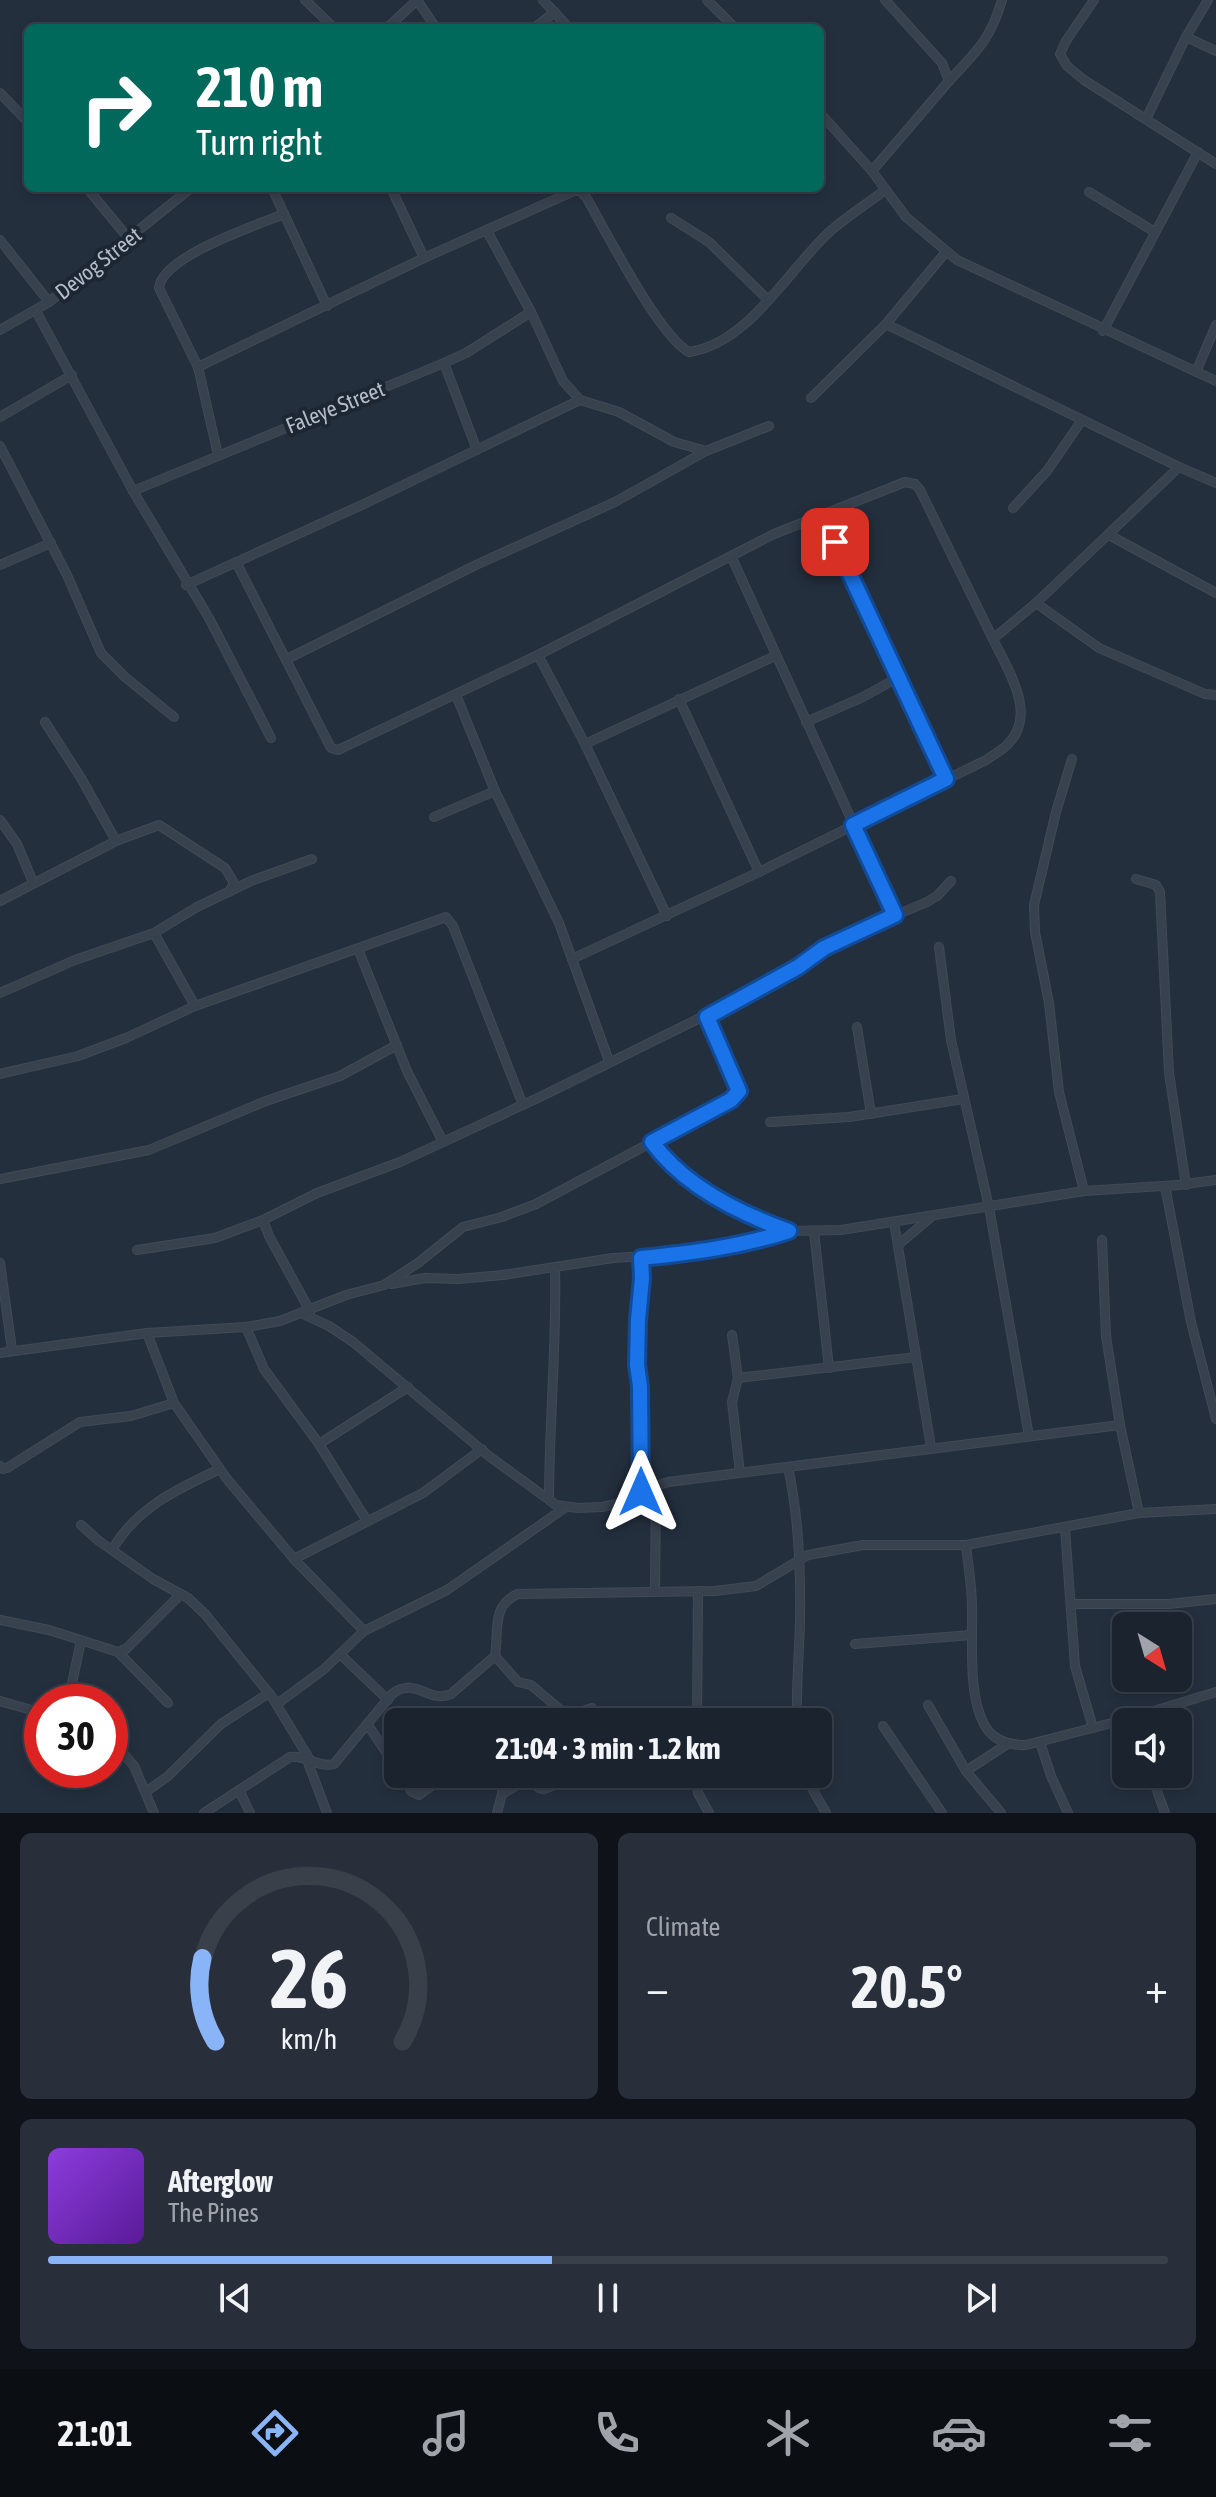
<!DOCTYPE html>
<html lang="en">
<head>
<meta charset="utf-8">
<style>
	:root { --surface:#1b232e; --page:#282f3a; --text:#f1f3f6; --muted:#a0a4aa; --line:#39404a; --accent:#8ab4f8 }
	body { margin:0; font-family:"Asap Condensed",sans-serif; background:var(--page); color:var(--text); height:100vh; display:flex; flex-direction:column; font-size:30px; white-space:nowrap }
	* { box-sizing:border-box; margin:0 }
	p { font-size:26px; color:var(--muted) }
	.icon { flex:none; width:44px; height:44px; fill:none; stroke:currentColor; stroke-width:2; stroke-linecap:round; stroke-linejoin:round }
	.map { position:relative; height:1813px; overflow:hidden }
	.sheet { display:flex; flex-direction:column; gap:20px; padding:20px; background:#0f1319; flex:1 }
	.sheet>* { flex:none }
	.guide { position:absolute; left:24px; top:24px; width:800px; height:168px; border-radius:12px; box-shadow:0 4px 12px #0003,0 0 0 2px var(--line); background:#00695c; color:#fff; overflow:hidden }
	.needle { width:52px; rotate:143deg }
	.controls { position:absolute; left:1112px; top:1612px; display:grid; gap:16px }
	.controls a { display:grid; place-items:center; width:80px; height:80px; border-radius:12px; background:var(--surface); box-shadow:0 4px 12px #0003,0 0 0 2px var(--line); font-size:40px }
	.speed { position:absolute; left:24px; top:1684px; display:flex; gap:16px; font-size:40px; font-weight:700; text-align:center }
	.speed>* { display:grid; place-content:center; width:104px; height:104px; border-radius:50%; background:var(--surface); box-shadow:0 4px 12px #0003,0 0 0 2px var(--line); line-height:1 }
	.speed .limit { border:12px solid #d22; background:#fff; color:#111 }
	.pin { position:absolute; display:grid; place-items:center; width:68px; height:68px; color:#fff; margin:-34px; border-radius:16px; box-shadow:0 4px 12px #0006 }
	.me { position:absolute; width:88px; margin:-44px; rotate:0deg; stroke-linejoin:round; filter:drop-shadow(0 0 6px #0008) }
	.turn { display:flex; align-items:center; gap:28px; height:168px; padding:0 40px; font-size:36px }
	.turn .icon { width:104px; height:104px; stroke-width:2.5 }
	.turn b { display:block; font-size:56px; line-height:68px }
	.big { font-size:60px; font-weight:700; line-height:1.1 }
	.sheet .card { flex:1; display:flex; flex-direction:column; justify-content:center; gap:12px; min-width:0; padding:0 28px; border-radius:12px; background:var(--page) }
	.sheet .dial { align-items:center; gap:0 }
	.dial svg { height:208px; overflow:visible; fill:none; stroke:var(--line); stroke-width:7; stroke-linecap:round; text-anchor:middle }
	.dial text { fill:var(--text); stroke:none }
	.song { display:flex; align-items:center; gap:24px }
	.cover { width:96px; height:96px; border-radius:12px; background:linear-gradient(135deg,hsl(270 70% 55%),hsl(270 70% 35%)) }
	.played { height:8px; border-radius:4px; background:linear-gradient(90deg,var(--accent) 45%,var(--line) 45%) }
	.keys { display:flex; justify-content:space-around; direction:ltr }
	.heat { display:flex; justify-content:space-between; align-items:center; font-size:44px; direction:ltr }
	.sheet .tiles { flex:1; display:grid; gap:20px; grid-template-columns:1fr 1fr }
	.card:last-child { grid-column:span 2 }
	.trip { position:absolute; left:384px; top:1708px; width:448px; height:80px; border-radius:12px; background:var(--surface); box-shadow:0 4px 12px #0003,0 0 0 2px var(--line); font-weight:700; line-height:80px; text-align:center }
	.tabs { display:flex; height:128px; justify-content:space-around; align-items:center; background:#0b0e12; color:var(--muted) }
	.tabs .icon { width:56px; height:56px }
	.tabs .selected { color:var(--accent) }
	.tabs b { font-size:36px; color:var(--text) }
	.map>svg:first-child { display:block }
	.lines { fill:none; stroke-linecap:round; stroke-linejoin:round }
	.minor-casing { stroke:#414a57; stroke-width:10 }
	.minor { stroke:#38414e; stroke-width:8 }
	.route-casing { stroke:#114b97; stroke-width:20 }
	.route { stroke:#1a73e8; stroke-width:14 }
	.labels { text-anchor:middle; stroke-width:8; stroke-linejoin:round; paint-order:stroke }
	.street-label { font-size:22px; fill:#b4bcc9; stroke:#1d2633 }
</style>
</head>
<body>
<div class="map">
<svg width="1216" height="1813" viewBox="0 0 1216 1813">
	<rect width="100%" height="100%" fill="#242f3e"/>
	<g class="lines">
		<defs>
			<g id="minor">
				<path d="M305,0L334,28"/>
				<path d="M417,0L436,28"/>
				<path d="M543,0L569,28"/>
				<path d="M707,0L735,28"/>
				<path d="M1094,0L1066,41L1060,54L1067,66L1084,80L1216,164"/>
				<path d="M387,28L417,0"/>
				<path d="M534,28L555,12"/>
				<path d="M1186,37L1216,51"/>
				<path d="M949,81C976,52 991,39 1002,0"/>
				<path d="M0,93L28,122"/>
				<path d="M820,113L872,171L906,217L957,260L1216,381"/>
				<path d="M1146,119L1186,37L1208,0"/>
				<path d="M872,171L949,81L942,63L885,0"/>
				<path d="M87,188L129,239"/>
				<path d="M272,188L327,306"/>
				<path d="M391,188L424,258"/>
				<path d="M1089,192L1155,232"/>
				<path d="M671,218L709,242L768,300"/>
				<path d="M487,231L531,312L563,381L580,400L619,412L674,442L706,451L769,426"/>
				<path d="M0,240L49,302"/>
				<path d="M36,311L133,491L209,618L271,738"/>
				<path d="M886,324L1179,467L1216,483"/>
				<path d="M0,330L49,302L191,188"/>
				<path d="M1103,331L1198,152"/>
				<path d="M444,363L477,450"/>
				<path d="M198,367L424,258L574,191H580L586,197C606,231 658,335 689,352C747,344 786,274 826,235C844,218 866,205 885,190"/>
				<path d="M1196,372L1216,325"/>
				<path d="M811,398L886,324L945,253"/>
				<path d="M0,417L72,375"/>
				<path d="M0,446L67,575L101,653L125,677L174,717"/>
				<path d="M218,455L198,367L159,288C162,256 257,225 284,214"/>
				<path d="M133,491L444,363L466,353L531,312"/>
				<path d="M1013,508L1047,471L1082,420"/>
				<path d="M822,514L946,779"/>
				<path d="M1109,535L1216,593"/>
				<path d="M732,558L895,915"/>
				<path d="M236,562L331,748L338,750L538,655L774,534L905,482L915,484L920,490L993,639L1036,603L1179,467"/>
				<path d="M0,565L51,543"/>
				<path d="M186,585L364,504L580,400"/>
				<path d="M1036,603L1099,648L1205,694L1216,695"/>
				<path d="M538,655L585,744L667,916"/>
				<path d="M287,659L476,565L615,502L706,451"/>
				<path d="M456,695L495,791L559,923L609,1061"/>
				<path d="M679,699L759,872"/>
				<path d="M45,722L81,778L116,841"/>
				<path d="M806,722L863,697L899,677"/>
				<path d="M585,744L775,656"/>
				<path d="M1072,759L1056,812L1034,905L1035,932L1049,1003L1059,1092L1084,1191"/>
				<path d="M434,817L495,791"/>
				<path d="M0,820L17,844L33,882"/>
				<path d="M1136,879L1156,885L1160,892L1169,1073L1186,1185"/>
				<path d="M0,901L116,841L159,825L225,868L234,883L229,892"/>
				<path d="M154,933L195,1006"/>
				<path d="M939,947L951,1040L989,1207L1029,1436"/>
				<path d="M358,949L407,1071L443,1142"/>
				<path d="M572,959L759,872L986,760C993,755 1001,751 1007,745C1039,715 1007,669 993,639"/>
				<path d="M0,993L75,960L154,933L197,907L251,881L312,859"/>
				<path d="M707,1017L798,967L824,948L851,934L927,902L937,896L951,881"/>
				<path d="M857,1027L871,1114"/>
				<path d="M0,1074L78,1056L126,1038L195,1006L446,917L453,926L523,1105"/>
				<path d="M770,1122L849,1117L963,1099"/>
				<path d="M652,1142L680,1175L758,1221L789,1231L841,1230L1084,1191L1178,1185L1216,1180"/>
				<path d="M0,1179L149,1150L266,1101L340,1076L397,1045"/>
				<path d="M1165,1186L1191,1322L1216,1419"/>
				<path d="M263,1220L269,1236L310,1311"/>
				<path d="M894,1222L931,1447"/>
				<path d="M814,1231L829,1368"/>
				<path d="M1102,1240L1106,1336L1120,1425L1139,1513"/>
				<path d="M898,1245L931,1217"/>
				<path d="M641,1258L642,1278L638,1320L637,1365L640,1386L641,1492"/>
				<path d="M0,1263L12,1350"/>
				<path d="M391,1284L425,1278L458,1279L503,1275L613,1258L699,1253L708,1249L762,1240L788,1232"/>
				<path d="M303,1314L329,1326L353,1342L489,1456L556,1505L578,1508L602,1507L621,1503L645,1490L668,1482L1120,1425"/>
				<path d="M246,1327L264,1369L319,1444L367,1521"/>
				<path d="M147,1333L174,1403L227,1479L294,1559L364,1631"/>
				<path d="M732,1335L738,1378L732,1402L740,1473"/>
				<path d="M0,1353L147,1333L246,1327L280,1321L346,1295L384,1285L418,1263L463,1227L502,1217L536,1204L731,1100L736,1097L738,1087L710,1020L704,1016L540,1097L400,1162L317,1193L263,1220L215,1238L137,1250"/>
				<path d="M738,1378L916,1357"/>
				<path d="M319,1444L408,1387"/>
				<path d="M0,1466L3,1469L7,1468L80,1422L131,1416L174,1403"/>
				<path d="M788,1467C799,1518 801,1570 800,1622C799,1656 796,1688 797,1722"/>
				<path d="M549,1500C549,1423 557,1345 555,1268"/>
				<path d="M81,1525L99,1541L153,1579L188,1598L205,1614L272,1697L310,1760"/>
				<path d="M1065,1528L1075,1666L1093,1728"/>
				<path d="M966,1545C968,1565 972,1586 972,1607C973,1642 967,1699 987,1729C996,1742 1012,1745 1026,1745L1131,1718L1137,1722"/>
				<path d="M112,1550C136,1508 177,1489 220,1469"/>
				<path d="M294,1559L423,1493L482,1449"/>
				<path d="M655,1592L656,1485"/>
				<path d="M1071,1604H1169L1216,1599"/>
				<path d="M0,1620L49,1630L118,1652L126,1649L181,1594"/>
				<path d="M855,1644L972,1635"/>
				<path d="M118,1652L168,1703"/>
				<path d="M340,1654L388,1700"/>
				<path d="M495,1656L518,1682L531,1685L563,1712L573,1714L592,1708L597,1722"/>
				<path d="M0,1701L42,1713"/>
				<path d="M68,1702L81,1641"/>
				<path d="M277,1704L323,1670L364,1631L447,1590L566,1507"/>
				<path d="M928,1705L966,1771L1001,1813"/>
				<path d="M1131,1718L1216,1692"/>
				<path d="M697,1722L698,1591"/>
				<path d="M368,1725L398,1770"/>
				<path d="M883,1726L942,1813"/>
				<path d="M110,1738L134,1766L154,1813"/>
				<path d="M1040,1742L1051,1776L1068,1813"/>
				<path d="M307,1760L327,1813"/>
				<path d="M966,1771L1009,1743"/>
				<path d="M400,1774L412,1792L419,1795L448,1774"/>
				<path d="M523,1774L539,1788L544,1789L581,1774"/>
				<path d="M695,1774L698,1793L709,1813"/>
				<path d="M804,1774L826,1813"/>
				<path d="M1151,1774L1165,1813"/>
				<path d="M239,1790L250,1813"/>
				<path d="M147,1791L167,1777L221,1724L269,1693"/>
				<path d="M502,1794L528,1779"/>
				<path d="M204,1813L290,1757C306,1755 318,1768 334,1764L392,1694C416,1676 429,1704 451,1694L495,1656C499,1632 491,1605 518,1594L715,1591L756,1586L808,1555L863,1545H966L1139,1513L1216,1509"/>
				<path d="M497,1813L502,1794V1774"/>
			</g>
		</defs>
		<use href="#minor" class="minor-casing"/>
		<use href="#minor" class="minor"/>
	</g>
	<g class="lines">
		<defs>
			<path id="route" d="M641,1492L640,1386L637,1365L638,1320L642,1278L641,1258C691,1253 740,1247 789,1231C738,1213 684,1186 652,1142L731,1100L739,1091L707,1017L798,967L824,948L895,915L853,825L946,779L835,542"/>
		</defs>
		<use href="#route" class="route-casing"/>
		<use href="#route" class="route"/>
	</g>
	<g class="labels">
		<g class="street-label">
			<text transform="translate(98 263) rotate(-38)" y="8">Devog Street</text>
			<text transform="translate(335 407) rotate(-22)" y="8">Faleye Street</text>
		</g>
	</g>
</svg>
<div class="controls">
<a><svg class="needle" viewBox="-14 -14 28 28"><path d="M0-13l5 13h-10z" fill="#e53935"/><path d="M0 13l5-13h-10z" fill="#a0a4aa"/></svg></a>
<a><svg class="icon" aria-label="sound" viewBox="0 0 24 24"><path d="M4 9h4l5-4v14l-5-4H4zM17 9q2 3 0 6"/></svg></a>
</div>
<div class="speed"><div class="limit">30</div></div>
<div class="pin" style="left:835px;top:542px;background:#d93025"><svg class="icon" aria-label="arrive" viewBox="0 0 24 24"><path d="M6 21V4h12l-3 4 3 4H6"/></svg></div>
<svg class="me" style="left:641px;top:1492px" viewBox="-20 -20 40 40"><path d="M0-17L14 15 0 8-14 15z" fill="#1a73e8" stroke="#fff" stroke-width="4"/></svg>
<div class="trip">21:04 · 3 min · 1.2 km</div>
<div class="guide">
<div class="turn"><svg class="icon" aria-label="right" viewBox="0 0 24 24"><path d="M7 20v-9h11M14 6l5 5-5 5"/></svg><div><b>210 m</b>Turn right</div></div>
</div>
</div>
<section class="sheet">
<div class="tiles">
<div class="card dial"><svg viewBox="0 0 100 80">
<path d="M14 69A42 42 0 1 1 86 69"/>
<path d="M14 69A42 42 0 0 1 9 37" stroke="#8ab4f8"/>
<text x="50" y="56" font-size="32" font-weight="700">26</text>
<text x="50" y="72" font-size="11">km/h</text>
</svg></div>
<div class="card"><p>Climate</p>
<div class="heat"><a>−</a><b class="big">20.5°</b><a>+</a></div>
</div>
<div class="card">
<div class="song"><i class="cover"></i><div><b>Afterglow</b><p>The Pines</p></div></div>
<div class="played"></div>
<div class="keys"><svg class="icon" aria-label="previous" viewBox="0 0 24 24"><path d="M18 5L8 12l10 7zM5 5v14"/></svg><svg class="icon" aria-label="pause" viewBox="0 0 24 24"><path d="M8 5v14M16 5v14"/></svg><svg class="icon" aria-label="next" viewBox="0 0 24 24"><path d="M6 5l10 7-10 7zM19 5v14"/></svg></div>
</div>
</div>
</section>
<nav class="tabs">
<b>21:01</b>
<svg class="icon selected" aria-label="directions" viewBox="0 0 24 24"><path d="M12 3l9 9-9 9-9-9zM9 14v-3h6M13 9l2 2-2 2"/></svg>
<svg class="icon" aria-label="music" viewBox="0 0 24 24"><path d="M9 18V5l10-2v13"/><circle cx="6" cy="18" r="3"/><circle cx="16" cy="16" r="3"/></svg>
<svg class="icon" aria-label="phone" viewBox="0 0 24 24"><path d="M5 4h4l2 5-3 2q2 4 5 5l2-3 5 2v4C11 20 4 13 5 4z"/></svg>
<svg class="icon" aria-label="climate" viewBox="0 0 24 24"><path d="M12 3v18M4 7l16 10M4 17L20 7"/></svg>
<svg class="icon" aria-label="car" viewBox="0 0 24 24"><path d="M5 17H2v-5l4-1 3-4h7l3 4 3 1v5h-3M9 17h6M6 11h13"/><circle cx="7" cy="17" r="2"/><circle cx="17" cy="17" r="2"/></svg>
<svg class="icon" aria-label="filters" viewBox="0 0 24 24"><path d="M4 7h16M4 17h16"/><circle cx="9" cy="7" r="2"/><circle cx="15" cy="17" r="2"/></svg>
</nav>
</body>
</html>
